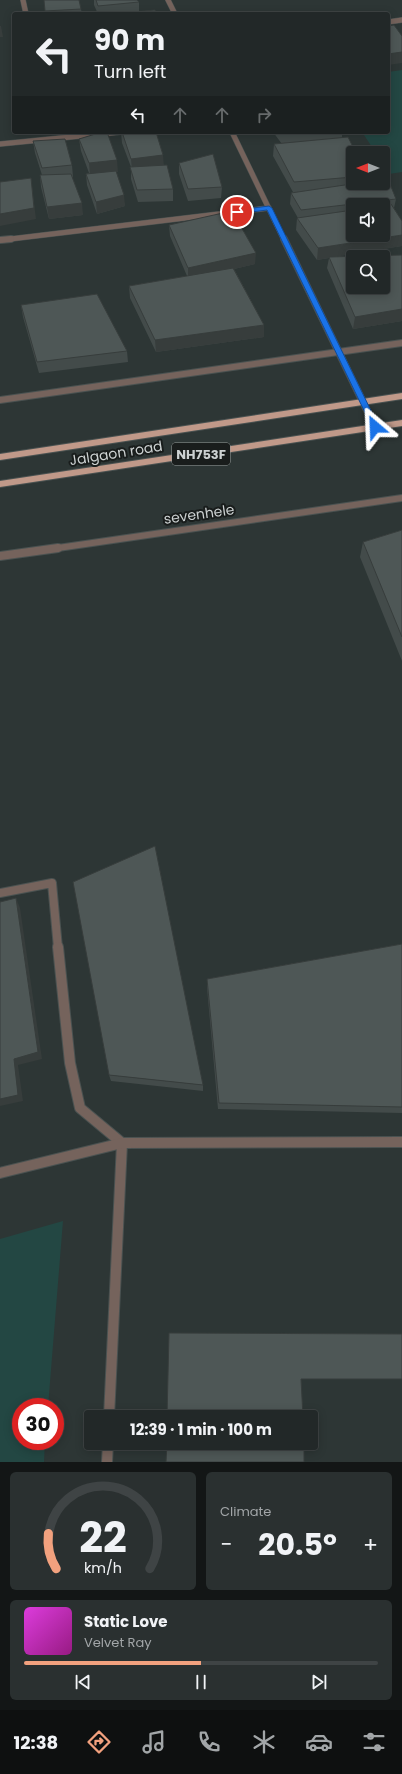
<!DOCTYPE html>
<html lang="en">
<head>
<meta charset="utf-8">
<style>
	:root { --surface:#222828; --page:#2a3030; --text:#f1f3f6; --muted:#a2a6a8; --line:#3f4445; --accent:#f2a17e }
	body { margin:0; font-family:Poppins,sans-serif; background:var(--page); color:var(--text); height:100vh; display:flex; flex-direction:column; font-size:15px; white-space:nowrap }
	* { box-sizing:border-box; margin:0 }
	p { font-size:13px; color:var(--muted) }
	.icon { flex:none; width:22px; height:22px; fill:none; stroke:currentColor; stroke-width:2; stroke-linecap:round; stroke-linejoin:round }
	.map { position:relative; height:1462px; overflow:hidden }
	.panel { display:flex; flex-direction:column; gap:10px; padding:10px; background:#131616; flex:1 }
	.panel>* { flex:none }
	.guide { position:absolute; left:12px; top:12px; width:378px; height:122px; border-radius:4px; box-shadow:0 2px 10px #0003,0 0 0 1px var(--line); background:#222828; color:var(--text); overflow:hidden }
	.needle { width:26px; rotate:270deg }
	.tools { position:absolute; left:346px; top:146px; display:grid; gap:8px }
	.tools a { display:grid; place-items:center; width:44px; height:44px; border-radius:4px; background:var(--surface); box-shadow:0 2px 10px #0003,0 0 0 1px var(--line); font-size:20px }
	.speed { position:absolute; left:12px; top:1398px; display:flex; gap:8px; font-size:20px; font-weight:700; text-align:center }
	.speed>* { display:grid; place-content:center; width:52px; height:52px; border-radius:50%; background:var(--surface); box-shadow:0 2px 10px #0003,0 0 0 1px var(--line); line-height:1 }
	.speed .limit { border:6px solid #d22; background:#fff; color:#111 }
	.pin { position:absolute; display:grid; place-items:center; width:34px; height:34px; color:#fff; margin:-17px; border:2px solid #fff; border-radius:50%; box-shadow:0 1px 4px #0007 }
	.me { position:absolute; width:44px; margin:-22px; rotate:334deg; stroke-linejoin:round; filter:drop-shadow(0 0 3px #0008) }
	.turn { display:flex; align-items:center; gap:14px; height:84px; padding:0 16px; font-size:18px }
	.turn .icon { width:52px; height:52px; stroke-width:2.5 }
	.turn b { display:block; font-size:28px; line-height:34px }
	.lanes { display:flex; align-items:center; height:38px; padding:0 16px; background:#0003; justify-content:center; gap:20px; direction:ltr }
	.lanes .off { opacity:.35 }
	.big { font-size:30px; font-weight:700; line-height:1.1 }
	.panel .card { flex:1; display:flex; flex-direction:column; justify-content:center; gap:6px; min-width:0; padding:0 14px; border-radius:6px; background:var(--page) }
	.panel .dial { align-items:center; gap:0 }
	.dial svg { height:104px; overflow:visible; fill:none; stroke:var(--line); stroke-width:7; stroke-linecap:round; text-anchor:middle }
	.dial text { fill:var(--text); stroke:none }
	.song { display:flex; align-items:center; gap:12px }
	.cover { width:48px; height:48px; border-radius:6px; background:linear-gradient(135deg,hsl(300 70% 55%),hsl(310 70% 35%)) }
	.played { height:4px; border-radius:2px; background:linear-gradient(90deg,var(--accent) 50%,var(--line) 50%) }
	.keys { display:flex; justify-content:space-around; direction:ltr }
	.heat { display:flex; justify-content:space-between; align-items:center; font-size:22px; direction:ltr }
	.panel .tiles { flex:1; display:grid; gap:10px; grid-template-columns:1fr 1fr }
	.card:last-child { grid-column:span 2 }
	.trip { position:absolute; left:84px; top:1410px; width:234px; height:40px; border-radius:4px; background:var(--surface); box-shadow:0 2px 10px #0003,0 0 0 1px var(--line); font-weight:700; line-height:40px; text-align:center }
	.dock { display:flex; height:64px; justify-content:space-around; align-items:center; background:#0e1010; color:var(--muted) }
	.dock .icon { width:28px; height:28px }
	.dock .selected { color:var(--accent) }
	.dock b { font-size:18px; color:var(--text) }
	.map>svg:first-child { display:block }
	.green { fill:#234743 }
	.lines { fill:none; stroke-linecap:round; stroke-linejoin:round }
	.minor-far3-casing { stroke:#4a5251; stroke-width:6 }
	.minor-far2-casing { stroke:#4a5251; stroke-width:8 }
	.minor-far1-casing { stroke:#4a5251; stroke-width:10 }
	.minor-casing { stroke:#4a5251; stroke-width:12 }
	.trunk-casing { stroke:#4a5251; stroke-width:2 }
	.minor-far3 { stroke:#75635c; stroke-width:5 }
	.minor-far2 { stroke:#75635c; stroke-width:6 }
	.minor-far1 { stroke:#75635c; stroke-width:8 }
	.minor { stroke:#75635c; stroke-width:10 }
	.trunk { fill:#c09989; fill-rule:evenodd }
	.wall { fill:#434b4a; fill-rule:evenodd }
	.shaded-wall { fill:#373d3c }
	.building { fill:#4e5756; stroke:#373d3c; fill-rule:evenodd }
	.route { fill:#1a73e8; stroke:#114b97 }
	.labels { text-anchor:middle; stroke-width:4; stroke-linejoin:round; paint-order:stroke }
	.shield { fill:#191d1c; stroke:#979c9b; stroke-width:1 }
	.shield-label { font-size:13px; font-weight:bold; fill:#cdd2d2 }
	.street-label { font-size:14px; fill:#cdd2d2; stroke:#191d1c }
</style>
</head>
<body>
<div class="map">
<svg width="402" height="1462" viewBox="0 0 402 1462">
	<rect width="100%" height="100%" fill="#2d3635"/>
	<g class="green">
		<path d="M402,70V172L389,174L383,164V153H376L362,132H388V72Z"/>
		<path d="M63,1221L48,1407H21V1441H45L44,1462H0V1239Z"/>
	</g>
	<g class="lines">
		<defs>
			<g id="minor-far3">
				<path d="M23,0L26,14"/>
				<path d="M168,0L175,14"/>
				<path d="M388,22L402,20"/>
				<path d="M232,132L284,240"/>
				<path d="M0,144L121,132"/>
				<path d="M2,240L269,208"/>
			</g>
			<g id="minor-far2">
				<path d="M284,239L375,427"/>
				<path d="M0,240L11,239"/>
				<path d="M0,400L402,343"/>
				<path d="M51,549L402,498"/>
			</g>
			<g id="minor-far1">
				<path d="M0,556L58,548"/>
				<path d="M0,893L52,883L58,948"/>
			</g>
			<g id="minor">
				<path d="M58,947L70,1063L80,1108L122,1143L109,1417"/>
				<path d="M0,1173L122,1143L402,1142"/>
				<path d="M107,1462L108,1443"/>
			</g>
			<g id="trunk">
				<path d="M402,393V399L0,460V454Z"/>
				<path d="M402,420V426L0,487V481Z"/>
			</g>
		</defs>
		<use href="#minor-far3" class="minor-far3-casing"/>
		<use href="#minor-far2" class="minor-far2-casing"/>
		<use href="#minor-far1" class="minor-far1-casing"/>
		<use href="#minor" class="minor-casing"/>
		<use href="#trunk" class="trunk-casing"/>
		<use href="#minor-far3" class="minor-far3"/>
		<use href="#minor-far2" class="minor-far2"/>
		<use href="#minor-far1" class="minor-far1"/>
		<use href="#minor" class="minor"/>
		<use href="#trunk" class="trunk"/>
	</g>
	<g class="wall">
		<path d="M44,0L81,9L82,14H46Z"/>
		<path d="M94,0H137L139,2V12L156,14H98L94,5Z"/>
		<path d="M121,132L164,165L173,189V201L138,202L131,179V167L122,143Z"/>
		<path d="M273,132H342V138L353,153V183H383L396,199L394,208L402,221V246L338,256L402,255V321L353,329L327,268L329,258L317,260L296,230L297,218H298L290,204L291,193L293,192L273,156L274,144H282ZM353,205H383V235H353Z"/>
		<path d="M79,139L118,172H116L125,206L97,214L87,185L86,174L89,173L81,151Z"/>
		<path d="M33,141L72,165L73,177H72L83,215L49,219L41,187L40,175H42L35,153Z"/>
		<path d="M179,163L222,187L221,198L188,201L179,174Z"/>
		<path d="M169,225L255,264L234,269L264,325V337L156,352L130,298L129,286L187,276L170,236Z"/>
		<path d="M21,305L127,351L128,362L39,373L23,317Z"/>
		<path d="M402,530V661L360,557L363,542Z"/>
		<path d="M402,944V1113L218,1109L207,988V979Z"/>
		<path d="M109,1075L203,1085V1091L111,1081Z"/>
	</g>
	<g class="shaded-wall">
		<path d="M0,26H1L3,37H0Z"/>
		<path d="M402,52V63L388,65V54Z"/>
		<path d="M163,155L164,167L132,170L131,159Z"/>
		<path d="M117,160L118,172L90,175L89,163Z"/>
		<path d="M31,178L36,219L0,226V214Z"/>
		<path d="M124,195L125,206L97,214L96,202Z"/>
		<path d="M82,203L83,215L49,219L47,207Z"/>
		<path d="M402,235V246L329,258V257V258L317,260L318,248Z"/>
		<path d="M256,253L255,264L188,280V268Z"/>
		<path d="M402,309V321L353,329L355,317Z"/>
		<path d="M264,325V337L156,352L155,340Z"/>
		<path d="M16,898L20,908L42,1059L18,1065L23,1101L0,1106V1099L14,1059Z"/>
	</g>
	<g class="building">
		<path d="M44,0H79L81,9L45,11Z"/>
		<path d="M96,0H137L139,2L98,6Z"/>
		<path d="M155,10L156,14H112Z"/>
		<path d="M394,25L402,36V52L388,54V26Z"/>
		<path d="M102,132H107L117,160L89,163L79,139Z"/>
		<path d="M122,132H156L163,155L131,159Z"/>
		<path d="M282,132H294L283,133Z"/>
		<path d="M348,137L356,153H353V177L294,182L274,144Z"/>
		<path d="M65,139L72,165L42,168L33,141Z"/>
		<path d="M213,154L222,187L188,189L179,163Z"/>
		<path d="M167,165L173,189L137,190L130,167Z"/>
		<path d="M116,171L124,195L96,202L86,174Z"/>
		<path d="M71,174L82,203L47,207L40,175Z"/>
		<path d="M31,178L34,208L0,214V182Z"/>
		<path d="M383,179H388L396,199L301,210L291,193L358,183H383Z"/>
		<path d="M391,204L402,221V235L318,248L297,218L353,210V235H383V205Z"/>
		<path d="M232,211L256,253L188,268L169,225Z"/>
		<path d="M402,255V309L355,317L329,257ZM353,257H383V287H353Z"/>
		<path d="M233,268L264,325L155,340L129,286Z"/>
		<path d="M97,294L127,351L37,362L21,305Z"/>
		<path d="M402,530V637L363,542Z"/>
		<path d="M155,846L203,1085L109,1075L73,882Z"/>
		<path d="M16,898L38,1052L14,1059L18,1095L0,1099V902Z"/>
		<path d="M402,944V1107L219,1103L207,979Z"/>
		<path d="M169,1333L402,1334V1379H301L303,1417H167Z"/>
		<path d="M167,1443H304V1462H166Z"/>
	</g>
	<path class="route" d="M269,206L272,208L379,427L378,429H373L372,427L267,210L237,214L234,212L237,210Z"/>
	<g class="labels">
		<rect class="shield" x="172" y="443" width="58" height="22" rx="3"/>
		<g class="shield-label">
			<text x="201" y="459">NH753F</text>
		</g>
		<g class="street-label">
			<text transform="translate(116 453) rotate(-9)" y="5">Jalgaon road</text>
			<text transform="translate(199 514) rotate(-8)" y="5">sevenhele</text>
		</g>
	</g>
</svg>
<div class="tools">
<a><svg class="needle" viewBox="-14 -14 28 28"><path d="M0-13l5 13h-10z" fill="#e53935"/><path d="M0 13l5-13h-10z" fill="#a2a6a8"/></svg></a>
<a><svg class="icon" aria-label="sound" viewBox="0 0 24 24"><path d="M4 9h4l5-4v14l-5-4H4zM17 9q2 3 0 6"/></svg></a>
<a><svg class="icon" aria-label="search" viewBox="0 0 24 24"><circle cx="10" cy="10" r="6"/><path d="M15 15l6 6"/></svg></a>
</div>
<div class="speed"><div class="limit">30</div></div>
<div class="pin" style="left:237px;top:212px;background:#d93025"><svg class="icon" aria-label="arrive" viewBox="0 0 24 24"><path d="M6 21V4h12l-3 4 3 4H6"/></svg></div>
<svg class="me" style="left:375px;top:427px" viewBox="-20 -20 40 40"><path d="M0-17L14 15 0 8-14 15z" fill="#1a73e8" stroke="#fff" stroke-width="4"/></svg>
<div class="trip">12:39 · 1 min · 100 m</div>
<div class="guide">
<div class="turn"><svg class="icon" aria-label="left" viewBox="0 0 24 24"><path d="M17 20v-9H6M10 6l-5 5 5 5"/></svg><div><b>90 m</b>Turn left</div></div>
<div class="lanes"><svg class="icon" aria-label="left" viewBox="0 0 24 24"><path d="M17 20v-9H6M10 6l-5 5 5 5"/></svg><svg class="icon off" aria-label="ahead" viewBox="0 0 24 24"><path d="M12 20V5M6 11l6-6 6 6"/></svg><svg class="icon off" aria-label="ahead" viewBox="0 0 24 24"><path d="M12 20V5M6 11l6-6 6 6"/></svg><svg class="icon off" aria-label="right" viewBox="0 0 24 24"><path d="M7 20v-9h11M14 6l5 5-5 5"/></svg></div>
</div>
</div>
<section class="panel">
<div class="tiles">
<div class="card dial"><svg viewBox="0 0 100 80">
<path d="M14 69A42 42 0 1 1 86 69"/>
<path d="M14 69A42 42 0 0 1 8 42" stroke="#f2a17e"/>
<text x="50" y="56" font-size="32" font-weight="700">22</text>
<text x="50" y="72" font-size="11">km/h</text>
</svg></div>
<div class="card"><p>Climate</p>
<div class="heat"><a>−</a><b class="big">20.5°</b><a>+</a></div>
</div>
<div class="card">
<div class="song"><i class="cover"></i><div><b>Static Love</b><p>Velvet Ray</p></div></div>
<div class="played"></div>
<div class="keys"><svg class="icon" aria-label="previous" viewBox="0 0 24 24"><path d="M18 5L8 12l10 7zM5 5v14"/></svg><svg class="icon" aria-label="pause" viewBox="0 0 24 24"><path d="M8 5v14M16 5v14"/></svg><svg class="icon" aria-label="next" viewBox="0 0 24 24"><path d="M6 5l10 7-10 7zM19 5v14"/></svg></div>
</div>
</div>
</section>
<nav class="dock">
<b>12:38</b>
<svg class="icon selected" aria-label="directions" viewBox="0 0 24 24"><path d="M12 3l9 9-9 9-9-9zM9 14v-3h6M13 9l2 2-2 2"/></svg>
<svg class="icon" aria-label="music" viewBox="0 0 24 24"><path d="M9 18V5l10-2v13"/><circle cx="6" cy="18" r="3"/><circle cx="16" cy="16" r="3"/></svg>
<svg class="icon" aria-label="phone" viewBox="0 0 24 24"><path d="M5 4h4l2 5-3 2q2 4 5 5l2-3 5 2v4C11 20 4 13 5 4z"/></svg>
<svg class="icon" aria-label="climate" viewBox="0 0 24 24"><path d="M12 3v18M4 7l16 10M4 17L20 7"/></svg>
<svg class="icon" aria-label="car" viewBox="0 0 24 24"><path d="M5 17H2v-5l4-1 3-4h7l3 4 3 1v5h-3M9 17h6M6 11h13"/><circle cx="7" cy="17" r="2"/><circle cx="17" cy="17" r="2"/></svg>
<svg class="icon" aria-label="filters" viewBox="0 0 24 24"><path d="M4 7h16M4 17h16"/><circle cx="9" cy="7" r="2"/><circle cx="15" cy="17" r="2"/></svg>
</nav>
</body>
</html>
